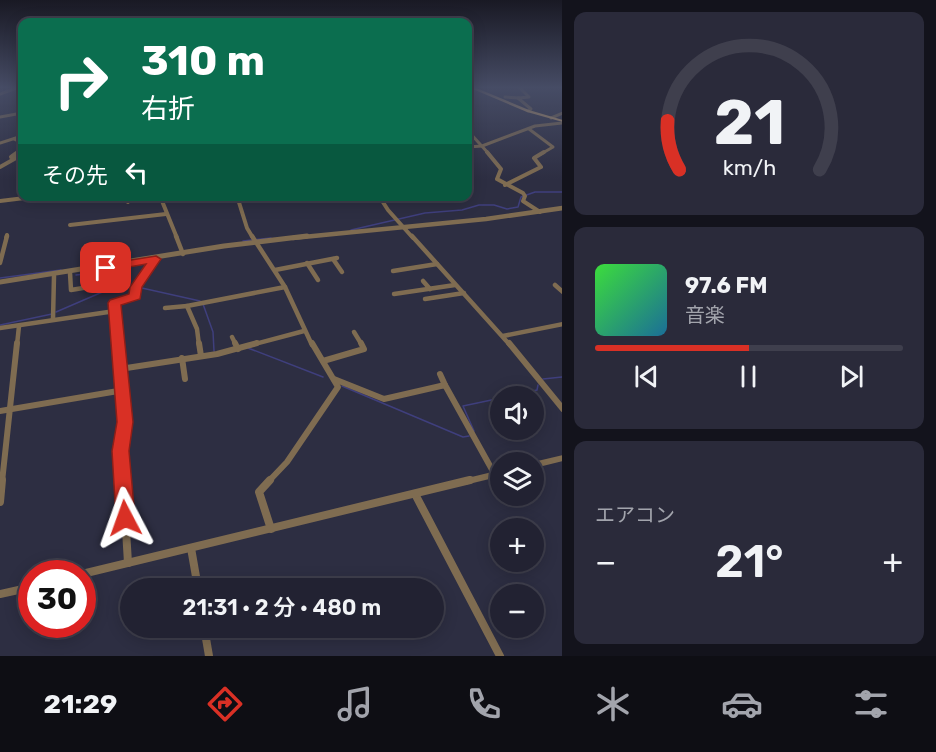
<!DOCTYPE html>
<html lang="ja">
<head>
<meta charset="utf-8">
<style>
	:root { --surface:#222232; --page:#2a2a3a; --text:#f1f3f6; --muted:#a2a4ac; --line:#3f3f4d; --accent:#d93025 }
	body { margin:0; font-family:Rubik,"Noto Sans JP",sans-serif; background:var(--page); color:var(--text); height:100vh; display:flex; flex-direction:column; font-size:22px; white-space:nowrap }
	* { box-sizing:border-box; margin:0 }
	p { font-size:20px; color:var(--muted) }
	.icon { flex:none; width:33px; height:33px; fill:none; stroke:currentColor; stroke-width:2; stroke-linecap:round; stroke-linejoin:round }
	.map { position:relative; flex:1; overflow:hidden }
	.side { display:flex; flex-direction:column; gap:12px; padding:12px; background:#13131c; width:374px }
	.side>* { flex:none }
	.hud { position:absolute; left:18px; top:18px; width:454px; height:183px; border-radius:12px; box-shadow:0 3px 15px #0003,0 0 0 2px var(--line); background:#0b6e4f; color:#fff; overflow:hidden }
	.tools { position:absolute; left:490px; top:386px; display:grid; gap:12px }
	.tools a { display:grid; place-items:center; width:54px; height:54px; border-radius:50%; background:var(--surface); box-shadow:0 3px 15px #0003,0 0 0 2px var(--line); font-size:30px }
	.speed { position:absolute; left:18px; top:560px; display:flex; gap:12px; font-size:30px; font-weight:700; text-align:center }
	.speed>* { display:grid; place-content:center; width:78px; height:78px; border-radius:50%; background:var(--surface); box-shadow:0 3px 15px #0003,0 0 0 2px var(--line); line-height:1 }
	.speed .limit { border:9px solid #d22; background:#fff; color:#111 }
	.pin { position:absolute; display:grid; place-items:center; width:51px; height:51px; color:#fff; margin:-26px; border-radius:12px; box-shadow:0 3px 9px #0006 }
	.me { position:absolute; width:66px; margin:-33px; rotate:356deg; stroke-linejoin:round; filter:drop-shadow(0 0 4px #0008) }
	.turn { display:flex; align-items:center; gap:21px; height:126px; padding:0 24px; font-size:27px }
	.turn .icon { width:78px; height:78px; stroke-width:2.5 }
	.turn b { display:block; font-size:42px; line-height:51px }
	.then { display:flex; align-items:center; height:57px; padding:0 24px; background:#0003; gap:12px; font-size:22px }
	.big { font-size:45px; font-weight:600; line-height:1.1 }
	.side .card { flex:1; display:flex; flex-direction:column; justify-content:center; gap:9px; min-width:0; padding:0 21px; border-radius:12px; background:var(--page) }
	.side .dial { align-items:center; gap:0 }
	.dial svg { height:156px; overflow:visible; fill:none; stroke:var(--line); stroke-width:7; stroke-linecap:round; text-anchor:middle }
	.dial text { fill:var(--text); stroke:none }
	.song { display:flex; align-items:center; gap:18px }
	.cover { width:72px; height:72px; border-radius:9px; background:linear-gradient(135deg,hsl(120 70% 55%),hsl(200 70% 35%)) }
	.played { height:6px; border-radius:3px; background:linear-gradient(90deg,var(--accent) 50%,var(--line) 50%) }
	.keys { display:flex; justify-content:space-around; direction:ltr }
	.heat { display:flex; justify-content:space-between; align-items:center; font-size:33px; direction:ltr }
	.trip { position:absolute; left:120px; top:578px; width:324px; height:60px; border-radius:30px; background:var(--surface); box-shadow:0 3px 15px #0003,0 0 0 2px var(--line); font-weight:600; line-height:60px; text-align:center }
	.dock { display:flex; height:96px; justify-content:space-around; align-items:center; background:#0e0e14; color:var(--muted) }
	.dock .icon { width:42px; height:42px }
	.dock .active { color:var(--accent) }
	.dock b { font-size:27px; color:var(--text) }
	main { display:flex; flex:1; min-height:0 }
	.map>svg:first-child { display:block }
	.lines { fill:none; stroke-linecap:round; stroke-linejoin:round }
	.stream { stroke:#3f3f7d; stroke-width:1.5 }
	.minor-far4 { stroke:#7f6c51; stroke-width:3 }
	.minor-far3 { stroke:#7f6c51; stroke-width:4 }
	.minor-far2 { stroke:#7f6c51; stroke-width:4.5 }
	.minor-far1 { stroke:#7f6c51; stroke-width:6 }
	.minor { stroke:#7f6c51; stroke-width:8 }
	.tertiary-far1 { stroke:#7f6c51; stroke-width:4.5 }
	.tertiary { stroke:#7f6c51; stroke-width:5 }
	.primary { fill:#cda66d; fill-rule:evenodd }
	.route { fill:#d93025; stroke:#8d1f18; stroke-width:1.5 }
</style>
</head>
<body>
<main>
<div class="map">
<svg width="563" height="656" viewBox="0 0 563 656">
	<rect width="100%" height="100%" fill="#2d2e42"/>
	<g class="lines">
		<g class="stream">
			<path d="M351,230L425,213L462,210L479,205H494L507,209L518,207L521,197L535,192H563"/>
			<path d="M243,241L271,238"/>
			<path d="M76,275L85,274L88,279L115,282L200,301"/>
			<path d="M0,278L61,270"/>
			<path d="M203,304L213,332L214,351"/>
			<path d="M56,312L107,290"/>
			<path d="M0,325L52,314"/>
			<path d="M248,348L323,377"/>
			<path d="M543,379L563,377"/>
			<path d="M342,386L463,437L469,436"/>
			<path d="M510,396L537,390L538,385"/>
			<path d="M474,431L463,406L501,398"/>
		</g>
		<g class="minor-far4">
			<path d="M519,87L529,97L518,98L531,109L528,111"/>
			<path d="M0,94L19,87"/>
			<path d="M505,97L519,98"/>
			<path d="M0,117L22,113"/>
			<path d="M551,118L563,113"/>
			<path d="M529,129L553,147L541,154"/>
			<path d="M469,132L489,154"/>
			<path d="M14,139L22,143"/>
			<path d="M0,143L22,136"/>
			<path d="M468,147L482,146L535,126L563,123"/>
			<path d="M16,154L22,150"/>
		</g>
		<g class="minor-far3">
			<path d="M18,152L11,157L22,159"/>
			<path d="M487,152L501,169L497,179L523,193L525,196L523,201L540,212"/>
			<path d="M0,167L16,158"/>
			<path d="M505,185L541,167L534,158L544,152"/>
			<path d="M126,196L128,202"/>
			<path d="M160,196L177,238"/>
			<path d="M237,196L247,228L253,238"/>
			<path d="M379,196L388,210L413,238"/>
			<path d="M0,201L41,196"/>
			<path d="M70,225L166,214"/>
			<path d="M6,238L7,235"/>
		</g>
		<g class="minor-far2">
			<path d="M176,236L183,254"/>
			<path d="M252,236L285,287L312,345"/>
			<path d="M412,236L510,345"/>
			<path d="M86,246V272"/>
			<path d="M333,259L342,272"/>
			<path d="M0,263L7,236"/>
			<path d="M307,263L318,280"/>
			<path d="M275,270L337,258"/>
			<path d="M393,271L437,264"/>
			<path d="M70,273L71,290L89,287"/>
			<path d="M423,281L430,289"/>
			<path d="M555,285L563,292"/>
			<path d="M394,294L455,285"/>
			<path d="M425,299L464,293"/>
			<path d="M187,306L285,287"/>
			<path d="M165,308L187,306L197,329L199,345"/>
			<path d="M53,319L54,276"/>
			<path d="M0,328L115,311"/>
			<path d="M354,332L362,345"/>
			<path d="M503,336L563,324"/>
			<path d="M232,337L236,345"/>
			<path d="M17,345L19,326"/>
			<path d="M119,345L115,303L135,296L136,287L155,259"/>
			<path d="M251,345L304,331"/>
		</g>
		<g class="minor-far1">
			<path d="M118,343L125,422L121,451L123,482"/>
			<path d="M199,343L201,356"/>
			<path d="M235,343L238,349"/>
			<path d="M509,343L563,409"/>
			<path d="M182,358L185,379"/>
			<path d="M323,361L364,349L361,343"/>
			<path d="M120,369L217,354L257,343"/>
			<path d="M440,374L445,385"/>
			<path d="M334,379L384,399L445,385L495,475"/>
			<path d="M0,411L124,390"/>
			<path d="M534,465L563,458"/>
			<path d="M2,482L17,343"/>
			<path d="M268,482L287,462L338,387L312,343"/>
			<path d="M464,482L501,473"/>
		</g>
		<g class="minor">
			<path d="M123,480L128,563"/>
			<path d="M270,480L259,492L271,529"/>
			<path d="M415,494L500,656"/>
			<path d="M0,502L2,480"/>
			<path d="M191,548L198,588"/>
			<path d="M82,574L470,480"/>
			<path d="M0,594L32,587"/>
			<path d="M204,627L209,656"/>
		</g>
		<path class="tertiary-far1" d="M293,238L486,219L563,208"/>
		<path class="tertiary" d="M0,282L224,246L307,236"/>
		<path class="primary" d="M468,87H474L529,110L563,120V122L527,112Z"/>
	</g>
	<linearGradient id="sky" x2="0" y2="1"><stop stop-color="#191924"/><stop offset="0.49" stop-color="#464c65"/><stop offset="1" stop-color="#464c65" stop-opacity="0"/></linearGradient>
	<rect width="563" height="179" fill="url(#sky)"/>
	<path class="route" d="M156,256L161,259L142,287L140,299L121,305L133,422L129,451L135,518L132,524L125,527L119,524L116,518L112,451L117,422L108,303L110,300L129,294L130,287L146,264L106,271L100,268L106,264Z"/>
</svg>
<div class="tools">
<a><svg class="icon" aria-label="sound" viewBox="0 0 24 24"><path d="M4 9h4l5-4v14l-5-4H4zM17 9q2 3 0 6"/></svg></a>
<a><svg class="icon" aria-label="layers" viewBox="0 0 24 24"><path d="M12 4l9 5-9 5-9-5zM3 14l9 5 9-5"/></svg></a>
<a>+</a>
<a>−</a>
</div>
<div class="speed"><div class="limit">30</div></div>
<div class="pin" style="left:106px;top:268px;background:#d93025"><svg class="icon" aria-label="arrive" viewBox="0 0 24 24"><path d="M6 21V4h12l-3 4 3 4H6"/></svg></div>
<svg class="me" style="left:125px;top:518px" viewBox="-20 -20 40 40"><path d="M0-17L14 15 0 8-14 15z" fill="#d93025" stroke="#fff" stroke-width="4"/></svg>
<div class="trip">21:31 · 2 分 · 480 m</div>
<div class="hud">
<div class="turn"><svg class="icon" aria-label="right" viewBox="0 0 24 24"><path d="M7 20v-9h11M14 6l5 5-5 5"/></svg><div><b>310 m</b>右折</div></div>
<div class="then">その先<svg class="icon" aria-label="left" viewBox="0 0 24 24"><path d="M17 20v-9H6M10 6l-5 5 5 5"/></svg></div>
</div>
</div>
<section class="side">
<div class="card dial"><svg viewBox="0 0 100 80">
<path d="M14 69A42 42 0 1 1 86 69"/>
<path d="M14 69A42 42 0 0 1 8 44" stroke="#d93025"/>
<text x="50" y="56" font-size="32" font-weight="700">21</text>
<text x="50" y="72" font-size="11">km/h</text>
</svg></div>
<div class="card">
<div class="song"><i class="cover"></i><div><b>97.6 FM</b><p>音楽</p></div></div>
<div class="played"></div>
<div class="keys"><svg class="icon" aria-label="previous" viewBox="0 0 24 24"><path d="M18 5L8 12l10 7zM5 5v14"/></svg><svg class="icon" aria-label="pause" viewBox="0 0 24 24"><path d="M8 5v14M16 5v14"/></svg><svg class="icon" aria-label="next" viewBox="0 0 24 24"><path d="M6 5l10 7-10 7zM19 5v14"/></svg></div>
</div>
<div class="card"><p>エアコン</p>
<div class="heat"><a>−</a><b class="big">21°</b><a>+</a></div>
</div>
</section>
</main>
<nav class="dock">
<b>21:29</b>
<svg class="icon active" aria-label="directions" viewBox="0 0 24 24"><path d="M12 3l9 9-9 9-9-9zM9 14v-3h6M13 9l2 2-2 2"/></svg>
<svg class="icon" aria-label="music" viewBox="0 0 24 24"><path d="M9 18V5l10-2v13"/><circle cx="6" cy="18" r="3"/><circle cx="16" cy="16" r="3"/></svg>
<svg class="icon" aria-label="phone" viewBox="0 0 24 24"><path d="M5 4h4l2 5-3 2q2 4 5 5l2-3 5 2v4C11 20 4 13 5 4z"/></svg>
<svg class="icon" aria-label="climate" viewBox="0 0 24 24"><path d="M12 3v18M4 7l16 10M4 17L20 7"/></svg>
<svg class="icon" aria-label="car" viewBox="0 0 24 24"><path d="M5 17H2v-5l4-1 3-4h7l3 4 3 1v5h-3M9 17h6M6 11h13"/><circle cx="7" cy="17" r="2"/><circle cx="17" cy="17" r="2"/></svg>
<svg class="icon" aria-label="filters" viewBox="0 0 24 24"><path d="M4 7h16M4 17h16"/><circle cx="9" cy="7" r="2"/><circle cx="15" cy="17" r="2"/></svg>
</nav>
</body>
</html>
